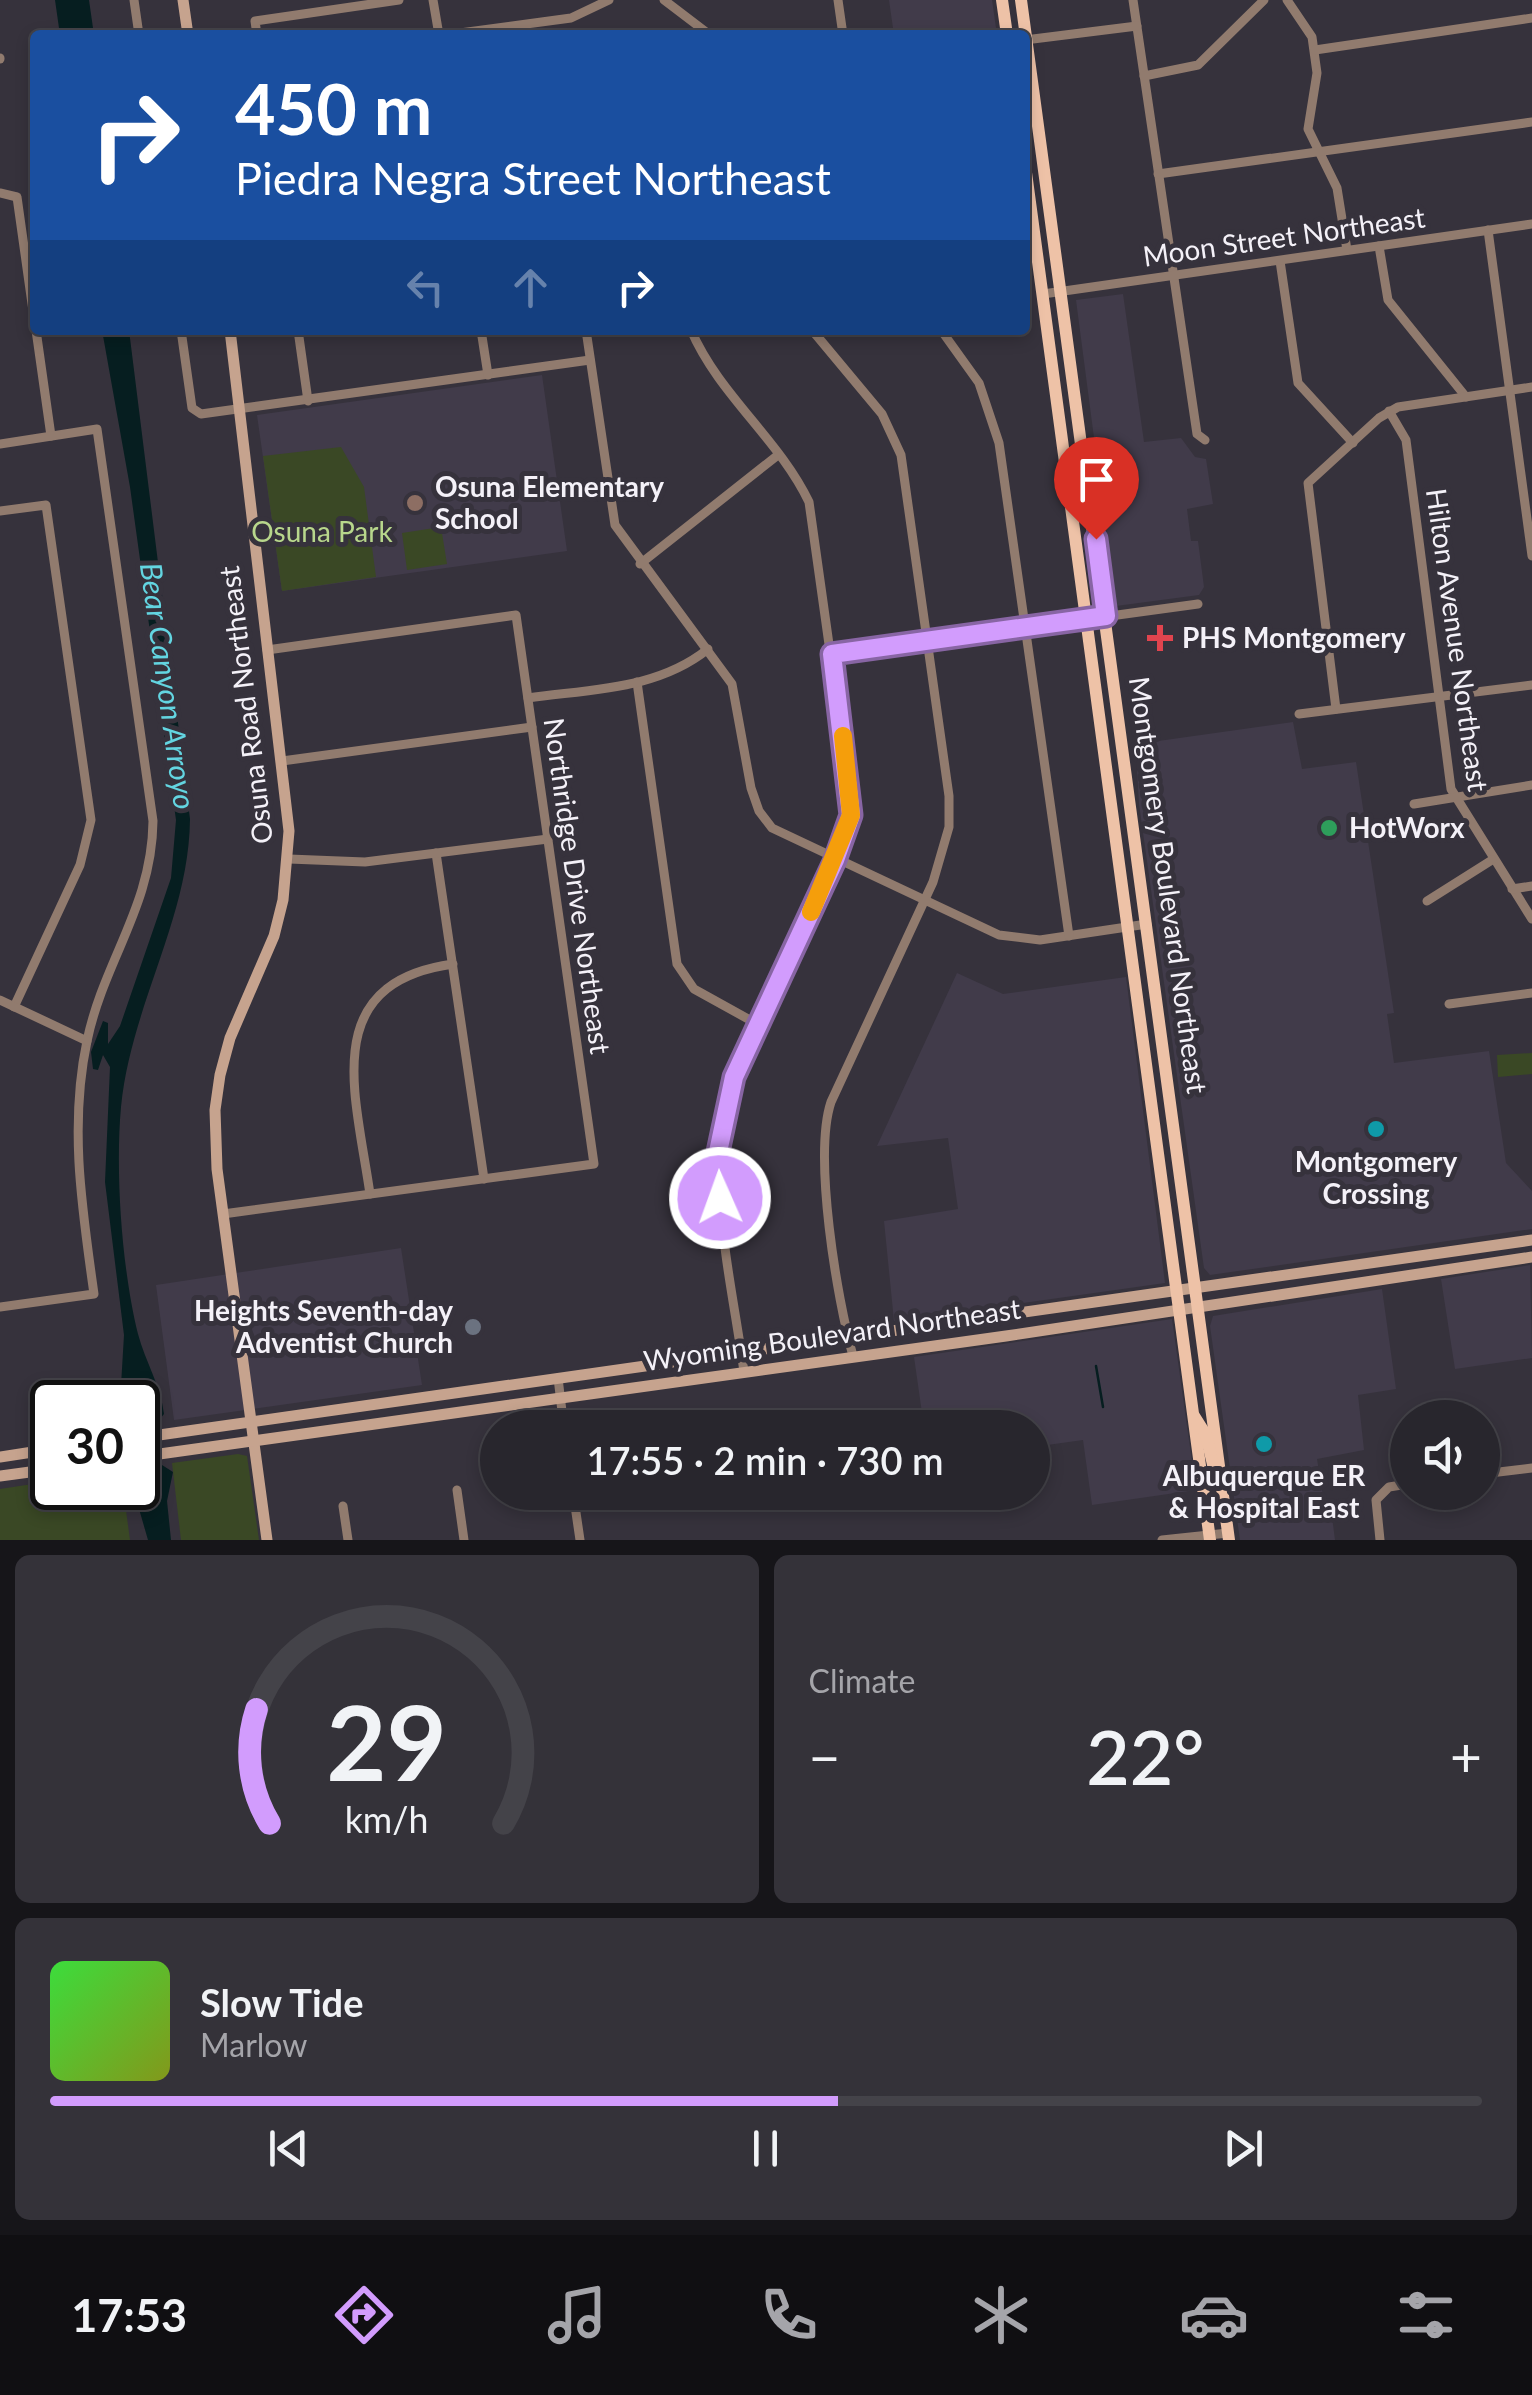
<!DOCTYPE html>
<html lang="en">
<head>
<meta charset="utf-8">
<style>
	:root { --surface:#28262d; --page:#343239; --text:#f1f3f6; --muted:#a5a5aa; --line:#444349; --accent:#d29cfd }
	body { margin:0; font-family:Lato,sans-serif; background:var(--page); color:var(--text); height:100vh; display:flex; flex-direction:column; font-size:38px; white-space:nowrap }
	* { box-sizing:border-box; margin:0 }
	p { font-size:32px; color:var(--muted) }
	.icon { flex:none; width:55px; height:55px; fill:none; stroke:currentColor; stroke-width:2; stroke-linecap:round; stroke-linejoin:round }
	.map { position:relative; height:1540px; overflow:hidden }
	.side { display:flex; flex-direction:column; gap:15px; padding:15px; background:#161519; flex:1 }
	.side>* { flex:none }
	.banner { position:absolute; left:30px; top:30px; width:1000px; height:305px; border-radius:10px; box-shadow:0 5px 15px #0003,0 0 0 2px var(--line); background:#1a4fa0; color:#fff; overflow:hidden }
	.tools { position:absolute; left:1390px; top:1400px; display:grid; gap:20px }
	.tools a { display:grid; place-items:center; width:110px; height:110px; border-radius:50%; background:var(--surface); box-shadow:0 5px 15px #0003,0 0 0 2px var(--line); font-size:50px }
	.speed { position:absolute; left:30px; top:1380px; display:flex; gap:20px; font-size:50px; font-weight:700; text-align:center }
	.speed>* { display:grid; place-content:center; width:130px; height:130px; border-radius:50%; background:var(--surface); box-shadow:0 5px 15px #0003,0 0 0 2px var(--line); line-height:1 }
	.speed .limit { border:5px solid #111; border-radius:15px; background:#fff; color:#111 }
	.pin { position:absolute; display:grid; place-items:center; width:85px; height:85px; color:#fff; margin:-102px -42px; border-radius:50% 50% 50% 0; rotate:-45deg; box-shadow:0 0 10px #0007 }
	.pin .icon { rotate:45deg }
	.me { position:absolute; width:110px; margin:-55px; rotate:358deg; stroke-linejoin:round; filter:drop-shadow(0 0 8px #0008) }
	.turn { display:flex; align-items:center; gap:35px; height:210px; padding:0 40px; font-size:45px }
	.turn .icon { width:130px; height:130px; stroke-width:2.5 }
	.turn b { display:block; font-size:70px; line-height:85px }
	.lanes { display:flex; align-items:center; height:95px; padding:0 40px; background:#0003; justify-content:center; gap:50px; direction:ltr }
	.lanes .off { opacity:.35 }
	.big { font-size:75px; font-weight:600; line-height:1.1 }
	.side .card { flex:1; display:flex; flex-direction:column; justify-content:center; gap:15px; min-width:0; padding:0 35px; border-radius:15px; background:var(--page) }
	.side .dial { align-items:center; gap:0 }
	.dial svg { height:260px; overflow:visible; fill:none; stroke:var(--line); stroke-width:7; stroke-linecap:round; text-anchor:middle }
	.dial text { fill:var(--text); stroke:none }
	.song { display:flex; align-items:center; gap:30px }
	.cover { width:120px; height:120px; border-radius:15px; background:linear-gradient(135deg,hsl(120 70% 55%),hsl(70 70% 35%)) }
	.played { height:10px; border-radius:5px; background:linear-gradient(90deg,var(--accent) 55%,var(--line) 55%) }
	.keys { display:flex; justify-content:space-around; direction:ltr }
	.heat { display:flex; justify-content:space-between; align-items:center; font-size:55px; direction:ltr }
	.side .tiles { flex:1; display:grid; gap:15px; grid-template-columns:1fr 1fr }
	.card:last-child { grid-column:span 2 }
	.trip { position:absolute; left:480px; top:1410px; width:570px; height:100px; border-radius:50px; background:var(--surface); box-shadow:0 5px 15px #0003,0 0 0 2px var(--line); font-weight:600; line-height:100px; text-align:center }
	.tab-bar { display:flex; height:160px; justify-content:space-around; align-items:center; background:#100f12; color:var(--muted) }
	.tab-bar .icon { width:70px; height:70px }
	.tab-bar .current { color:var(--accent) }
	.tab-bar b { font-size:45px; color:var(--text) }
	.map>svg:first-child { display:block }
	.built { fill:#413b4a }
	.green { fill:#3a4825 }
	.water { fill:#061e20 }
	.lines { fill:none; stroke-linecap:round; stroke-linejoin:round }
	.stream { stroke:#061e20; stroke-width:2.5 }
	.street { stroke:#917b6e; stroke-width:9 }
	.secondary { stroke:#c6a38e; stroke-width:11 }
	.primary { stroke:#eec2a7; stroke-width:12 }
	.route-casing { stroke:#8865a4; stroke-width:25 }
	.route { stroke:#d29cfd; stroke-width:18 }
	.slow { stroke:#f59e0b; stroke-width:18 }
	.education-dot { fill:#8d6e63; stroke:#36323c; stroke-width:4 }
	.health-dot { fill:#e0444e; stroke:#36323c; stroke-width:4 }
	.leisure-dot { fill:#2e9e5b; stroke:#36323c; stroke-width:4 }
	.culture-dot { fill:#0f9aa8; stroke:#36323c; stroke-width:4 }
	.worship-dot { fill:#6b7280; stroke:#36323c; stroke-width:4 }
	.labels { text-anchor:middle; stroke-width:10; stroke-linejoin:round; paint-order:stroke }
	.street-label { font-size:28px; fill:#f4f1f8; stroke:#36323c }
	.poi-label { font-size:28px; font-weight:bold; fill:#f4f1f8; stroke:#36323c; text-anchor:start }
	.park-label { font-size:28px; fill:#b8d78c; stroke:#36323c }
	.water-label { font-size:30px; font-style:italic; fill:#63d5e1; stroke:#36323c }
</style>
</head>
<body>
<div class="map">
<svg width="1532" height="1540" viewBox="0 0 1532 1540">
	<rect width="100%" height="100%" fill="#36323c"/>
	<g class="built">
		<path d="M889,0H992L997,35H894Z"/>
		<path d="M1123,294L1144,442L1181,438L1195,457L1206,459L1213,504L1187,509L1191,541H1198L1204,587L1199,595L1116,606L1076,300Z"/>
		<path d="M542,375L567,551L282,591L257,415Z"/>
		<path d="M1293,722L1302,769L1356,762L1394,1013L1387,1014L1394,1063L1489,1051L1506,1163L1532,1191V1229L1210,1275L1204,1268L1139,804L1136,752L1144,743Z"/>
		<path d="M957,973L1003,994L1126,977L1165,1283L894,1321L884,1221L958,1209L948,1138L877,1146Z"/>
		<path d="M401,1248L422,1385L174,1420L156,1285Z"/>
		<path d="M1530,1265L1532,1358L1455,1369L1441,1279Z"/>
		<path d="M1382,1289L1396,1389L1358,1395L1364,1450L1317,1459L1325,1509H1331L1335,1540H1240L1210,1326L1213,1316Z"/>
		<path d="M1172,1319L1196,1490L1092,1505L1083,1440L1033,1447L1032,1428L924,1427L914,1357Z"/>
	</g>
	<g class="green">
		<path d="M341,447L364,487L376,577L282,591L263,456Z"/>
		<path d="M441,527L447,564L407,570L402,533Z"/>
		<path d="M1532,1053V1074L1498,1077L1497,1055Z"/>
		<path d="M238,1454L247,1456L259,1540H181L172,1463Z"/>
		<path d="M52,1481V1488H123L130,1540H0V1489Z"/>
	</g>
	<g class="water">
		<path d="M55,0H89L94,35H60Z"/>
		<path d="M102,330H129L190,819C189,919 131,1005 121,1107C115,1173 122,1270 138,1334C145,1361 161,1386 164,1414L156,1424L143,1421L138,1427V1402H120L124,1335L105,1182L110,1067L103,1055L98,1070L93,1069L91,1052L103,1021L108,1023V1044L120,1026L171,878L176,820L130,487Z"/>
		<path d="M162,1465L173,1472L167,1501L171,1540H148L133,1488H138V1469L150,1472Z"/>
	</g>
	<g class="lines">
		<path class="stream" d="M1096,1366L1103,1407"/>
		<g class="street">
			<path d="M134,0L139,35"/>
			<path d="M433,0L439,35"/>
			<path d="M664,0L710,35"/>
			<path d="M838,0L843,35"/>
			<path d="M1133,0L1197,434L1205,440"/>
			<path d="M1287,0L1312,37L1317,73L1308,129L1337,188L1347,250"/>
			<path d="M257,35L255,21L399,0"/>
			<path d="M445,35L571,18L609,0"/>
			<path d="M1025,40L1137,26"/>
			<path d="M1315,50L1532,18"/>
			<path d="M0,58V59"/>
			<path d="M1144,76L1198,65L1264,0"/>
			<path d="M1158,174L1532,122"/>
			<path d="M0,193L17,197L35,325"/>
			<path d="M1488,230L1532,556"/>
			<path d="M1379,246L1388,300L1466,397"/>
			<path d="M1280,261L1298,383L1353,443"/>
			<path d="M1043,294L1532,224"/>
			<path d="M36,330L51,436"/>
			<path d="M181,330L192,408L201,414L590,360"/>
			<path d="M298,330L308,401"/>
			<path d="M481,330L488,375"/>
			<path d="M586,330L615,525L732,684L751,788L759,811L772,828L999,935L1040,940L1147,924"/>
			<path d="M691,330C719,395 779,439 809,502L851,801L847,832L735,1077C702,1173 731,1274 744,1372"/>
			<path d="M812,330L882,414L901,455L949,796V827L933,882L831,1102C813,1156 837,1299 853,1356"/>
			<path d="M941,330L979,383L999,443L1069,936"/>
			<path d="M1389,411L1406,440L1451,789L1532,919"/>
			<path d="M0,444L97,429L153,821C152,907 104,960 87,1041C69,1126 82,1208 94,1294L0,1307"/>
			<path d="M0,511L46,505L91,820L80,865L14,1007"/>
			<path d="M640,564L778,455"/>
			<path d="M832,654L1198,604"/>
			<path d="M637,682L677,964L694,989L759,1025"/>
			<path d="M528,698C591,689 657,690 708,649"/>
			<path d="M1336,709L1308,483L1379,418L1398,407L1532,387"/>
			<path d="M1299,714L1532,685"/>
			<path d="M282,761L532,727"/>
			<path d="M1414,804L1532,785"/>
			<path d="M436,853L484,1179"/>
			<path d="M289,859L365,862L548,839"/>
			<path d="M1512,889L1532,886"/>
			<path d="M1427,901L1492,860"/>
			<path d="M0,1000L87,1041"/>
			<path d="M1449,1004L1532,993"/>
			<path d="M370,1194C356,1095 317,983 453,964"/>
			<path d="M223,1214L594,1164L516,615L267,650"/>
			<path d="M558,1378L564,1428"/>
			<path d="M1482,1474L1532,1468"/>
			<path d="M457,1490L464,1540"/>
			<path d="M573,1492L580,1540"/>
			<path d="M343,1506L348,1540"/>
			<path d="M1162,1540L1228,1533"/>
			<path d="M1380,1540L1376,1500L1389,1487L1408,1484"/>
		</g>
		<g class="secondary">
			<path d="M183,0L188,35"/>
			<path d="M230,330L289,831L283,900L274,936L230,1038L220,1075L215,1110L217,1169L267,1540"/>
			<path d="M138,1438L1532,1240"/>
			<path d="M0,1457L52,1449"/>
			<path d="M138,1457L1006,1336L1532,1257"/>
			<path d="M0,1476L52,1469"/>
		</g>
		<g class="primary">
			<path d="M1002,0L1007,35"/>
			<path d="M1021,0L1229,1540"/>
			<path d="M1025,165L1210,1540"/>
			<path d="M1194,1416L1206,1435L1217,1481"/>
		</g>
	</g>
	<g class="lines">
		<defs>
			<path id="route" d="M720,1198L718,1152L734,1077L835,860L851,815L832,654L1106,616L1096,539"/>
		</defs>
		<use href="#route" class="route-casing"/>
		<use href="#route" class="route"/>
		<path class="slow" d="M811,912L851,815L843,736"/>
	</g>
	<circle class="education-dot" cx="415" cy="503" r="10"/>
	<path class="health-dot" d="M1155 623h10v10h10v10h-10v10h-10v-10h-10v-10h10z"/>
	<circle class="leisure-dot" cx="1329" cy="828" r="10"/>
	<g class="culture-dot">
		<circle cx="1376" cy="1129" r="10"/>
		<circle cx="1264" cy="1444" r="10"/>
	</g>
	<circle class="worship-dot" cx="473" cy="1327" r="10"/>
	<g class="labels">
		<g class="street-label">
			<text transform="translate(1284 237) rotate(-8)" y="10">Moon Street Northeast</text>
			<text transform="translate(1457 640) rotate(82)" y="10">Hilton Avenue Northeast</text>
			<text transform="translate(246 705) rotate(-97)" y="10">Osuna Road Northeast</text>
			<text transform="translate(1168 885) rotate(82)" y="10">Montgomery Boulevard Northeast</text>
			<text transform="translate(577 886) rotate(82)" y="10">Northridge Drive Northeast</text>
			<text transform="translate(832 1335) rotate(-8)" y="10">Wyoming Boulevard Northeast</text>
		</g>
		<g class="poi-label">
			<text x="435" y="497">Osuna Elementary<tspan x="435" dy="32">School</tspan></text>
			<text x="1182" y="648">PHS Montgomery</text>
			<text x="1349" y="838">HotWorx</text>
			<text x="1376" y="1172" text-anchor="middle">Montgomery<tspan x="1376" dy="32">Crossing</tspan></text>
			<text x="453" y="1321" text-anchor="end">Heights Seventh-day<tspan x="453" dy="32">Adventist Church</tspan></text>
			<text x="1264" y="1486" text-anchor="middle">Albuquerque ER<tspan x="1264" dy="32">&amp; Hospital East</tspan></text>
		</g>
		<g class="park-label">
			<text x="322" y="542">Osuna Park</text>
		</g>
		<g class="water-label">
			<text transform="translate(167 686) rotate(82)" y="10">Bear Canyon Arroyo</text>
		</g>
	</g>
</svg>
<div class="tools">
<a><svg class="icon" aria-label="sound" viewBox="0 0 24 24"><path d="M4 9h4l5-4v14l-5-4H4zM17 9q2 3 0 6"/></svg></a>
</div>
<div class="speed"><div class="limit">30</div></div>
<div class="pin" style="left:1096px;top:539px;background:#d93025"><svg class="icon" aria-label="arrive" viewBox="0 0 24 24"><path d="M6 21V4h12l-3 4 3 4H6"/></svg></div>
<svg class="me" style="left:720px;top:1198px" viewBox="-20 -20 40 40"><circle r="17" fill="#d29cfd" stroke="#fff" stroke-width="3"/><path d="M0-11L8 9 0 5-8 9z" fill="#fff"/></svg>
<div class="trip">17:55 · 2 min · 730 m</div>
<div class="banner">
<div class="turn"><svg class="icon" aria-label="right" viewBox="0 0 24 24"><path d="M7 20v-9h11M14 6l5 5-5 5"/></svg><div><b>450 m</b>Piedra Negra Street Northeast</div></div>
<div class="lanes"><svg class="icon off" aria-label="left" viewBox="0 0 24 24"><path d="M17 20v-9H6M10 6l-5 5 5 5"/></svg><svg class="icon off" aria-label="ahead" viewBox="0 0 24 24"><path d="M12 20V5M6 11l6-6 6 6"/></svg><svg class="icon" aria-label="right" viewBox="0 0 24 24"><path d="M7 20v-9h11M14 6l5 5-5 5"/></svg></div>
</div>
</div>
<section class="side">
<div class="tiles">
<div class="card dial"><svg viewBox="0 0 100 80">
<path d="M14 69A42 42 0 1 1 86 69"/>
<path d="M14 69A42 42 0 0 1 10 34" stroke="#d29cfd"/>
<text x="50" y="56" font-size="32" font-weight="700">29</text>
<text x="50" y="72" font-size="11">km/h</text>
</svg></div>
<div class="card"><p>Climate</p>
<div class="heat"><a>−</a><b class="big">22°</b><a>+</a></div>
</div>
<div class="card">
<div class="song"><i class="cover"></i><div><b>Slow Tide</b><p>Marlow</p></div></div>
<div class="played"></div>
<div class="keys"><svg class="icon" aria-label="previous" viewBox="0 0 24 24"><path d="M18 5L8 12l10 7zM5 5v14"/></svg><svg class="icon" aria-label="pause" viewBox="0 0 24 24"><path d="M8 5v14M16 5v14"/></svg><svg class="icon" aria-label="next" viewBox="0 0 24 24"><path d="M6 5l10 7-10 7zM19 5v14"/></svg></div>
</div>
</div>
</section>
<nav class="tab-bar">
<b>17:53</b>
<svg class="icon current" aria-label="directions" viewBox="0 0 24 24"><path d="M12 3l9 9-9 9-9-9zM9 14v-3h6M13 9l2 2-2 2"/></svg>
<svg class="icon" aria-label="music" viewBox="0 0 24 24"><path d="M9 18V5l10-2v13"/><circle cx="6" cy="18" r="3"/><circle cx="16" cy="16" r="3"/></svg>
<svg class="icon" aria-label="phone" viewBox="0 0 24 24"><path d="M5 4h4l2 5-3 2q2 4 5 5l2-3 5 2v4C11 20 4 13 5 4z"/></svg>
<svg class="icon" aria-label="climate" viewBox="0 0 24 24"><path d="M12 3v18M4 7l16 10M4 17L20 7"/></svg>
<svg class="icon" aria-label="car" viewBox="0 0 24 24"><path d="M5 17H2v-5l4-1 3-4h7l3 4 3 1v5h-3M9 17h6M6 11h13"/><circle cx="7" cy="17" r="2"/><circle cx="17" cy="17" r="2"/></svg>
<svg class="icon" aria-label="filters" viewBox="0 0 24 24"><path d="M4 7h16M4 17h16"/><circle cx="9" cy="7" r="2"/><circle cx="15" cy="17" r="2"/></svg>
</nav>
</body>
</html>
